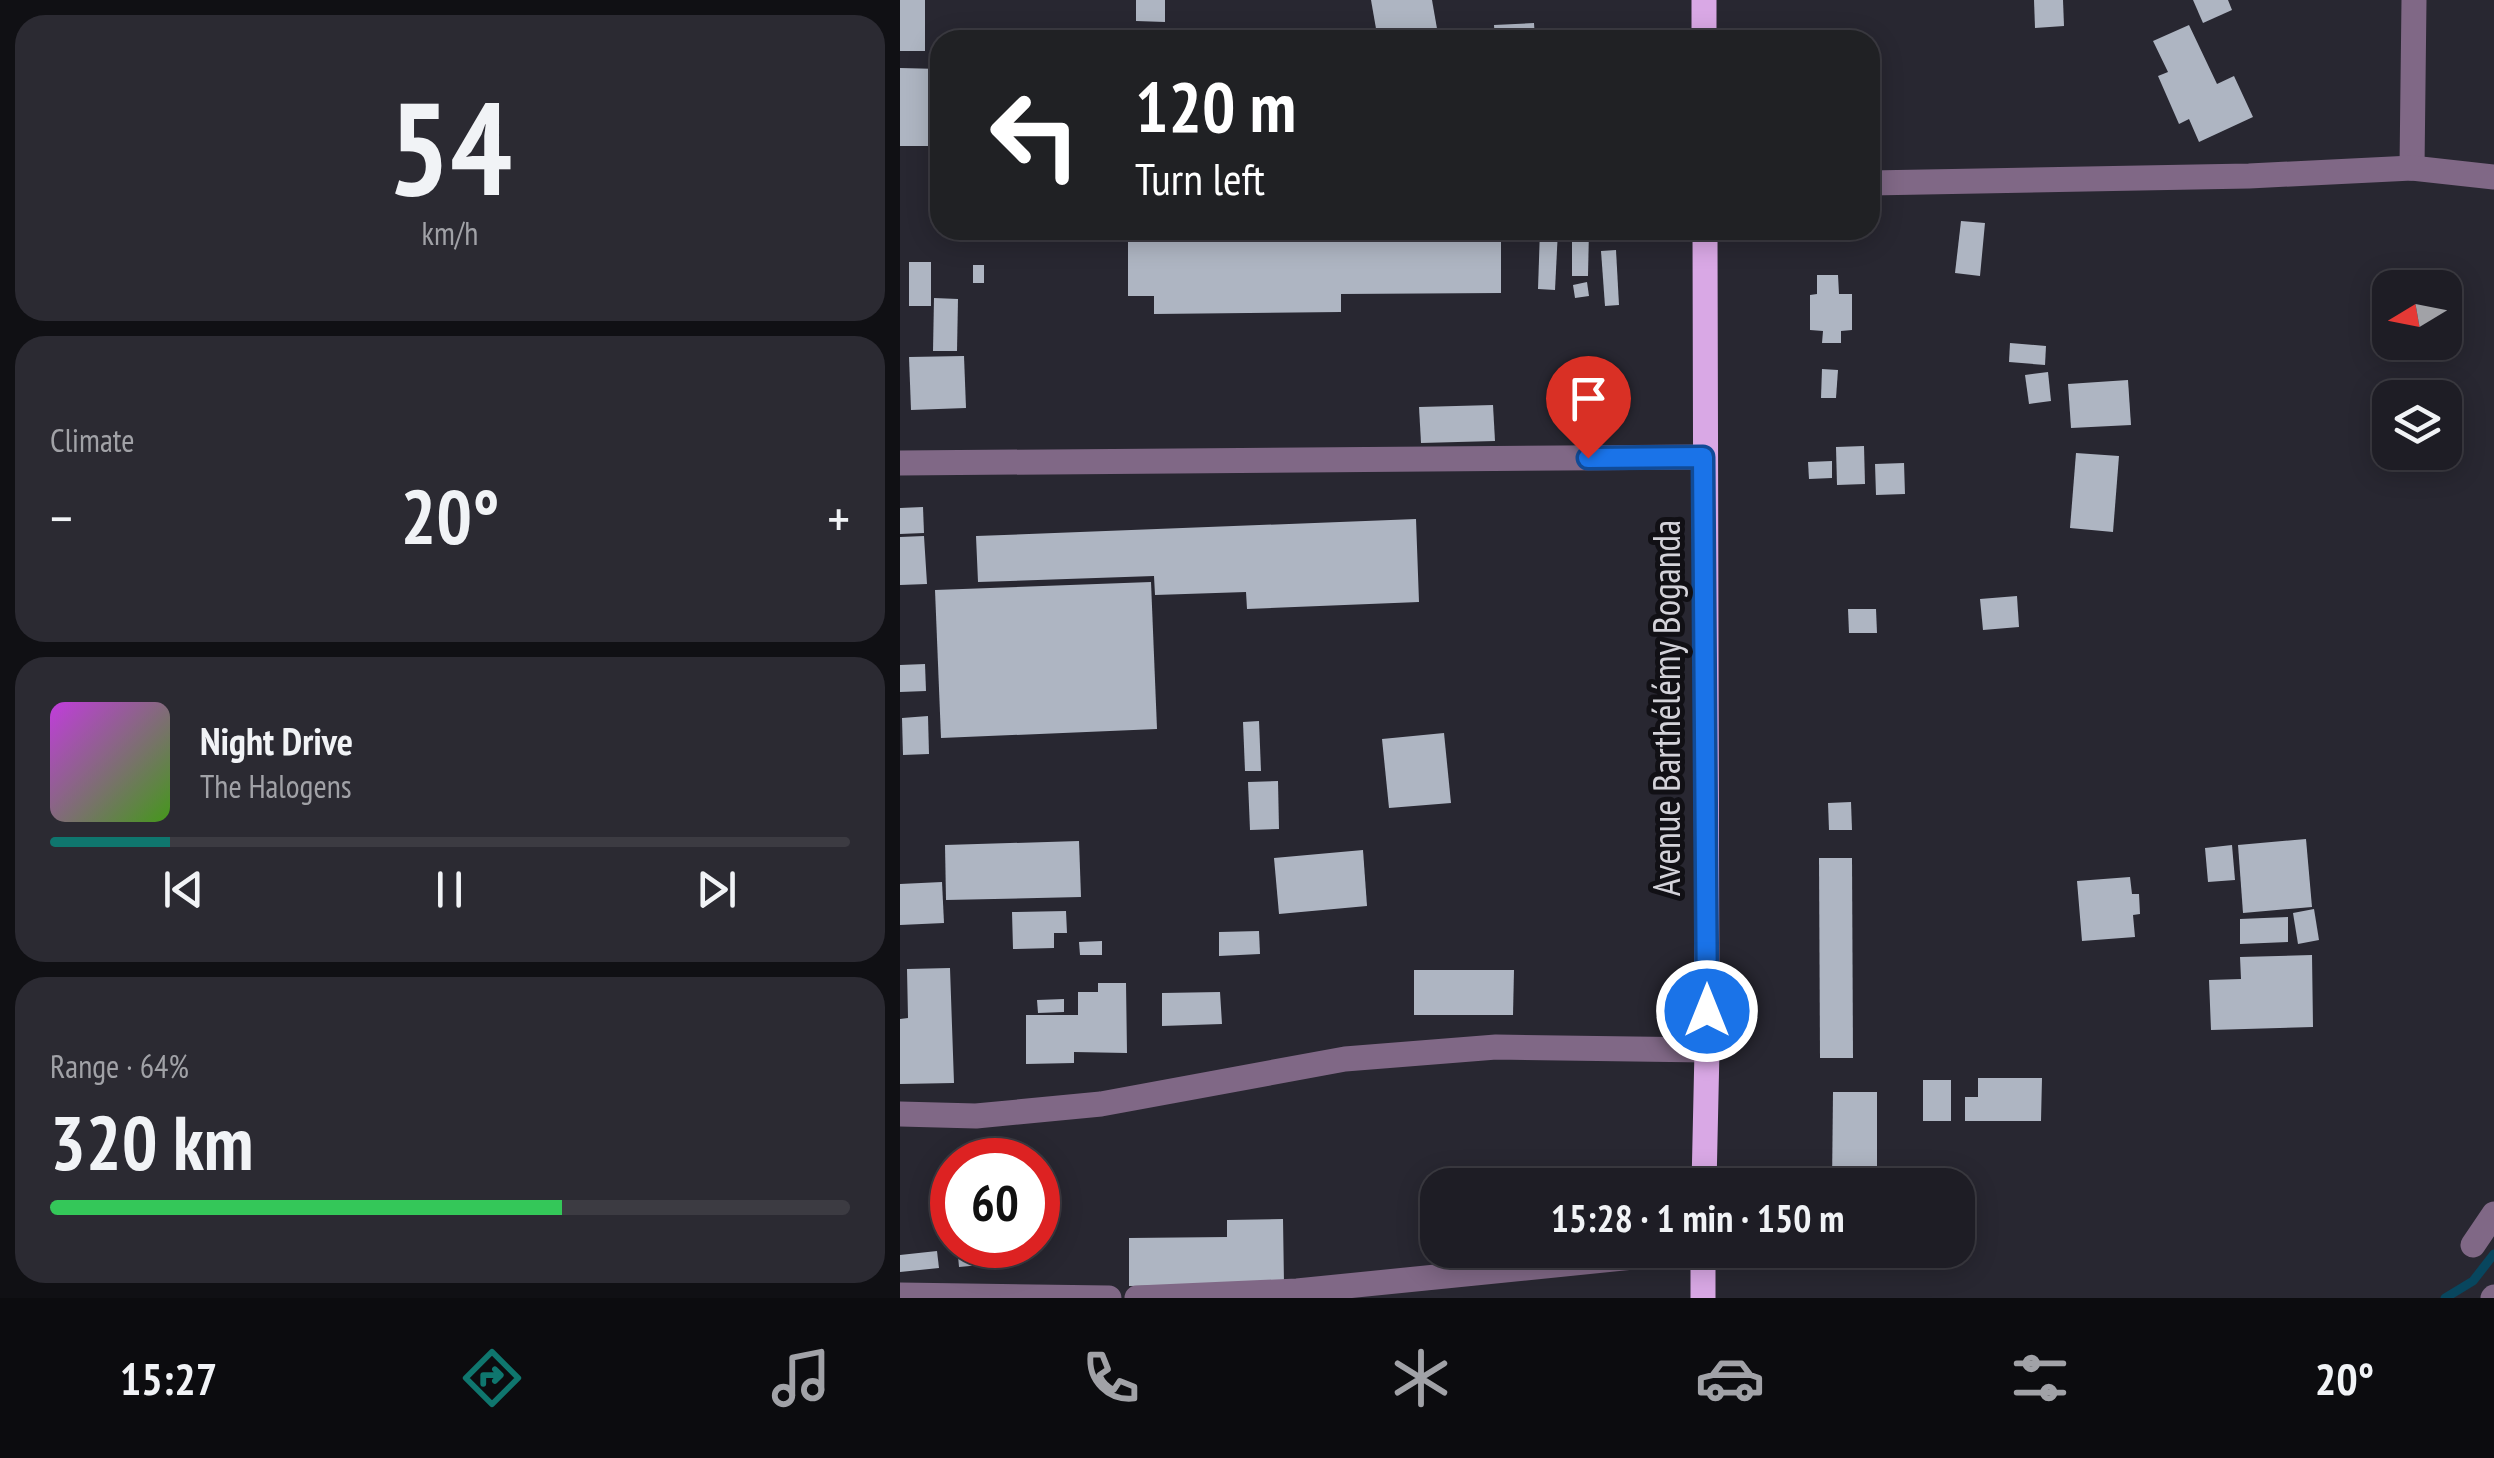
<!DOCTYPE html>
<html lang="en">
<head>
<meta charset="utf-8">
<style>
	:root { --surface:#1e1d25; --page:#2b2a32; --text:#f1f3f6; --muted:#a1a2a7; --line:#3c3b42; --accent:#0f766e }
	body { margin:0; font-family:"PT Sans Narrow",sans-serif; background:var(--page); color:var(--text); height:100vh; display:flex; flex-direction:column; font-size:38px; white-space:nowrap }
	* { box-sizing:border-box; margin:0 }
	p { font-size:32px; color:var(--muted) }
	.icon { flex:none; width:55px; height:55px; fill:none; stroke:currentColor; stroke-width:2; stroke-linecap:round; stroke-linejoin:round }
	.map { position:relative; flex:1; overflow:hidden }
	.sheet { display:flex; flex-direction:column; gap:15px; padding:15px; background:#101014; width:900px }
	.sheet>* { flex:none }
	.top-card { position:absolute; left:30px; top:30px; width:950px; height:210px; border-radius:30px; box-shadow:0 5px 25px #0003,0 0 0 2px var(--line); background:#202124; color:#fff; overflow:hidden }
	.needle { width:65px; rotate:260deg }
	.tools { position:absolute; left:1472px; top:270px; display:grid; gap:20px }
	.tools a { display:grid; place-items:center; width:90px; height:90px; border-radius:20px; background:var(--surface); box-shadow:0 5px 25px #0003,0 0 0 2px var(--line); font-size:50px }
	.speed { position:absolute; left:30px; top:1138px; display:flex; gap:20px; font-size:50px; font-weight:700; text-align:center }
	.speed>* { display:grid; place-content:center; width:130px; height:130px; border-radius:50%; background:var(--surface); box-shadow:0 5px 25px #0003,0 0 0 2px var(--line); line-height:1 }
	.speed .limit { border:15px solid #d22; background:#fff; color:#111 }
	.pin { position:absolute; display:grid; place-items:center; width:85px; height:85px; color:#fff; margin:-102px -42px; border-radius:50% 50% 50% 0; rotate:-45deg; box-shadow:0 0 10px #0007 }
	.pin .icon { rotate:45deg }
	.me { position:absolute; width:110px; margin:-55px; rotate:0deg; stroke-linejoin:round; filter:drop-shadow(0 0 8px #0008) }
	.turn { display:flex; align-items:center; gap:35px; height:210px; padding:0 40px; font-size:45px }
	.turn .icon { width:130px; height:130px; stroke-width:2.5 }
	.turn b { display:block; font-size:70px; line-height:85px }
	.big { font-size:75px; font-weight:700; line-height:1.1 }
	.sheet .card { flex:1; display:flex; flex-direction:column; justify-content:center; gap:15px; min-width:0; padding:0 35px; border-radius:30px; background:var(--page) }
	.sheet .dial { align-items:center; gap:0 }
	.dial b { font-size:130px; line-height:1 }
	.song { display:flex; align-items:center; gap:30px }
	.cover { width:120px; height:120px; border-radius:15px; background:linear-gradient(135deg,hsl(290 70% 55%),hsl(100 70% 35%)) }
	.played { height:10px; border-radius:5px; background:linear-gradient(90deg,var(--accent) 15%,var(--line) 15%) }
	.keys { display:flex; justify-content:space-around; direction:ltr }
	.heat { display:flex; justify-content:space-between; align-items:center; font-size:55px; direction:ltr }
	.charge { height:15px; border-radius:8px; background:linear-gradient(90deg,#34c759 64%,var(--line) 0) }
	.trip { position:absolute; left:520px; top:1168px; width:555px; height:100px; border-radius:30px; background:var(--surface); box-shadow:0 5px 25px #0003,0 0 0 2px var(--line); font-weight:700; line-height:100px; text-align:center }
	.menu { display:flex; height:160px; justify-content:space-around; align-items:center; background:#0c0c0f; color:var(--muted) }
	.menu .icon { width:70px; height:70px }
	.menu .on { color:var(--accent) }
	.menu b { font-size:45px; color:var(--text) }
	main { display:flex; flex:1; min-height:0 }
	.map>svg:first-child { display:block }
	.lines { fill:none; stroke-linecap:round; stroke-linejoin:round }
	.stream { stroke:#08465e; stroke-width:9 }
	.building { fill:#aeb5c2 }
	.minor { stroke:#806886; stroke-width:25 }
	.major { stroke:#d9a8e5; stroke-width:25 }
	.route-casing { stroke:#114b97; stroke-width:25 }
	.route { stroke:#1a73e8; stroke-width:18 }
	.labels { text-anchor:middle; stroke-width:10; stroke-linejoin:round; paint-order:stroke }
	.street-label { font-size:38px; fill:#d3d2d9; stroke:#111015 }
</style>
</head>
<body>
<main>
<section class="sheet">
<div class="card dial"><b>54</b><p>km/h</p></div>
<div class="card"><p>Climate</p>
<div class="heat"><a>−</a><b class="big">20°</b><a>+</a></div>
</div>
<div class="card">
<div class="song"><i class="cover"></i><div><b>Night Drive</b><p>The Halogens</p></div></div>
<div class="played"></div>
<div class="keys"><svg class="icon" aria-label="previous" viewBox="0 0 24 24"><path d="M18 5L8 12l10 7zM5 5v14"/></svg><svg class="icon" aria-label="pause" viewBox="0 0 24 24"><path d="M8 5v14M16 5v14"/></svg><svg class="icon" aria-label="next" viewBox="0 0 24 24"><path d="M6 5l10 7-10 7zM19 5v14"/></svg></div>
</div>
<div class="card"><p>Range · 64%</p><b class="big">320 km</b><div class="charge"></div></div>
</section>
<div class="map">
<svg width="1594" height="1298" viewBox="0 0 1594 1298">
	<rect width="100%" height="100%" fill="#282731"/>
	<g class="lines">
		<path class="stream" d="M1545,1298L1573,1281L1594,1254"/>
	</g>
	<g class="building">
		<rect x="0" y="0" width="25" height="51"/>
		<path d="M236,0H265V22L236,21Z"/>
		<path d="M471,0H532L539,40H478Z"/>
		<path d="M1134,0H1163L1164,26L1135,28Z"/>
		<path d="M1293,0H1328L1332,10L1303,23Z"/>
		<path d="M634,23L635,40H595L594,25Z"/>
		<path d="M1289,25L1317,84L1334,76L1353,117L1299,142L1289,119L1279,124L1258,76L1268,72L1253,41Z"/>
		<rect x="640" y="32" width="40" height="8"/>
		<path d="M0,68L40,69V146H0Z"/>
		<path d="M1061,221L1085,223L1080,276L1055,273Z"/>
		<path d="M228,230H601V293L441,294V312L254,314V296H228Z"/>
		<path d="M640,230H658L655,290L638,289Z"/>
		<path d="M672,230H689L688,276H672Z"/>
		<path d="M716,250L719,305L705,306L701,251Z"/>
		<rect x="9" y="262" width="22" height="44"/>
		<rect x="73" y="265" width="11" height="18"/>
		<path d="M917,275H938L939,294H952V330L941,331V343H922L923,331L910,330V295L917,294Z"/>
		<path d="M687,282L689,296L675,298L673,285Z"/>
		<path d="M34,298L58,299L57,351H33Z"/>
		<path d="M1110,343L1146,346L1145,365L1109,362Z"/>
		<path d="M64,356L66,408L11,410L9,357Z"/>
		<path d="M922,369L938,370L936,398H921Z"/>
		<path d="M1148,372L1151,401L1129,404L1125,375Z"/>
		<path d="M1228,380L1231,425L1171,428L1168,384Z"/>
		<path d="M593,405L595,441L521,443L519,407Z"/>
		<path d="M964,446L965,484L937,485L936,447Z"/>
		<path d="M1176,453L1219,456L1213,532L1170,528Z"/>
		<path d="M932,461V478L909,479L908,462Z"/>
		<path d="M1004,463L1005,494L976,495L975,464Z"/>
		<path d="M23,507L24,533L0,534V508Z"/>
		<path d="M516,519L519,602L347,609L346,592L255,595L254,576L78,582L76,536Z"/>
		<path d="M24,536L27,584L0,585V537Z"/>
		<path d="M251,582L257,729L41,738L35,590Z"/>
		<path d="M1117,596L1119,627L1083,630L1080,599Z"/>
		<path d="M948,609H976L977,633H949Z"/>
		<path d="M25,664L26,691L0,692V665Z"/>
		<path d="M28,716L29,754L3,755L2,718Z"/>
		<path d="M359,721L361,771H345L343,722Z"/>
		<path d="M544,733L551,803L489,808L482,739Z"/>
		<path d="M378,781L379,829L350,830L348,782Z"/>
		<path d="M951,802L952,830H929L928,803Z"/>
		<path d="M1406,839L1412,907L1343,913L1338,845Z"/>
		<path d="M179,841L181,897L46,900L45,845Z"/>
		<path d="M1332,845L1335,880L1308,882L1305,848Z"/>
		<path d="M463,850L467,906L379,914L374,858Z"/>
		<path d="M919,858H952L953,1058H920Z"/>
		<path d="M1230,877L1232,894H1239L1240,914L1233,915L1235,937L1182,941L1177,881Z"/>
		<path d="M42,882L44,923L0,925V884Z"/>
		<path d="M1414,909L1419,940L1398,944L1393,913Z"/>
		<path d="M166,911L167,933H154V948L113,949L112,912Z"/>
		<path d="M1388,917V942L1340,944V919Z"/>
		<path d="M359,931L360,954L319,956V932Z"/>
		<path d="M202,941V955H180L179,942Z"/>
		<path d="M1412,955L1413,1027L1311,1030L1309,980L1341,979L1340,957Z"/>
		<path d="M50,968L54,1083L0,1084V1019L8,1018L7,969Z"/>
		<path d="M514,970H614L613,1015H514Z"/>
		<path d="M198,983H226L227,1053L174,1052V1063L126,1064V1015H178V992H198Z"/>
		<path d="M320,992L322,1024L262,1026V993Z"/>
		<path d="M164,999V1012L138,1013L137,1000Z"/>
		<path d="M1078,1078H1142L1141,1121H1065V1097H1078Z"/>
		<rect x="1023" y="1080" width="28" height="41"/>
		<path d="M933,1092H977V1185H932Z"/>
		<path d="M383,1219L384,1284L229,1286V1238L327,1237V1220Z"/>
		<path d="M57,1245H112L114,1262L59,1267Z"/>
		<path d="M934,1250H963L964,1257L955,1259V1264L936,1265Z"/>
		<path d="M37,1251L39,1268L0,1272V1255Z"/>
	</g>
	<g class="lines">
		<g class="minor">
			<path d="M1512,168L1514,0"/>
			<path d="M970,183L1349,176L1512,168L1594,177"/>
			<path d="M0,463L803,457"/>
			<path d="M0,1114L76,1116L201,1104L445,1059L596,1047L807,1050"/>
			<path d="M1573,1245L1594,1214"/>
			<path d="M0,1295L209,1298"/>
			<path d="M237,1298L397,1291L803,1250"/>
			<path d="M1593,1298L1594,1297"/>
		</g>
		<g class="major">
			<path d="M804,0V40"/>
			<path d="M804,1185L807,1050L805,230"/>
			<path d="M803,1298V1250"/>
		</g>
	</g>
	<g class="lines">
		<defs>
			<path id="route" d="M688,458L803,457L807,1011"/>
		</defs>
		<use href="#route" class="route-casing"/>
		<use href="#route" class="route"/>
	</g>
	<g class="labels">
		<g class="street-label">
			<text transform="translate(767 708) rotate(-90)" y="13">Avenue Barthélémy Boganda</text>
		</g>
	</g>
</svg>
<div class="tools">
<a><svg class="needle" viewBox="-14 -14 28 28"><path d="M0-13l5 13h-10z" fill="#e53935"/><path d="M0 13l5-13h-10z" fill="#a1a2a7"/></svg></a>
<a><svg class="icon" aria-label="layers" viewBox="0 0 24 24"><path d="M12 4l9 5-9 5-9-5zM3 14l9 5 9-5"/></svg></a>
</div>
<div class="speed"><div class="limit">60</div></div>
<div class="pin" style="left:688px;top:458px;background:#d93025"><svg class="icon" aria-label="arrive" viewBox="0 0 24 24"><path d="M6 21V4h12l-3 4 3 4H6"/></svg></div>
<svg class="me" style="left:807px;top:1011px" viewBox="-20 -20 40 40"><circle r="17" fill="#1a73e8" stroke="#fff" stroke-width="3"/><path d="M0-11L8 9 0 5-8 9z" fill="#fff"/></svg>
<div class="trip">15:28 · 1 min · 150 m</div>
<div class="top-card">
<div class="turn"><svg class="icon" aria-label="left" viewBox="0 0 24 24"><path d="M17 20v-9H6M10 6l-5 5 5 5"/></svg><div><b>120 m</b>Turn left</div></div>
</div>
</div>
</main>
<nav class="menu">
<b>15:27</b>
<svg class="icon on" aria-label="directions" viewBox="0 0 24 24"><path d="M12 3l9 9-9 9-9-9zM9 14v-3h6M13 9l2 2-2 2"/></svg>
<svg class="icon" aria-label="music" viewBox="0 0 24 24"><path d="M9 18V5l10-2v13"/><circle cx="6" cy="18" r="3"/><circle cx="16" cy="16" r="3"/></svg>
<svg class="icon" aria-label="phone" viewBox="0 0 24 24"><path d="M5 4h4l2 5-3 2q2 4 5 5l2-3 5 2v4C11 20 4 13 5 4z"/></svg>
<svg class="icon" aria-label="climate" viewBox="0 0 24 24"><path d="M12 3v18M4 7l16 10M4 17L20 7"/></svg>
<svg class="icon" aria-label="car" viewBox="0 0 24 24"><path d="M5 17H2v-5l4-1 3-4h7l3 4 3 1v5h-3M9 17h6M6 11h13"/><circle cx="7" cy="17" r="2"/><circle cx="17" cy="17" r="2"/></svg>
<svg class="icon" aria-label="filters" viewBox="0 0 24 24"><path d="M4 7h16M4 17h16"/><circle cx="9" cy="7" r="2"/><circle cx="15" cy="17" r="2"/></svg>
<b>20°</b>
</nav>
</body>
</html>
